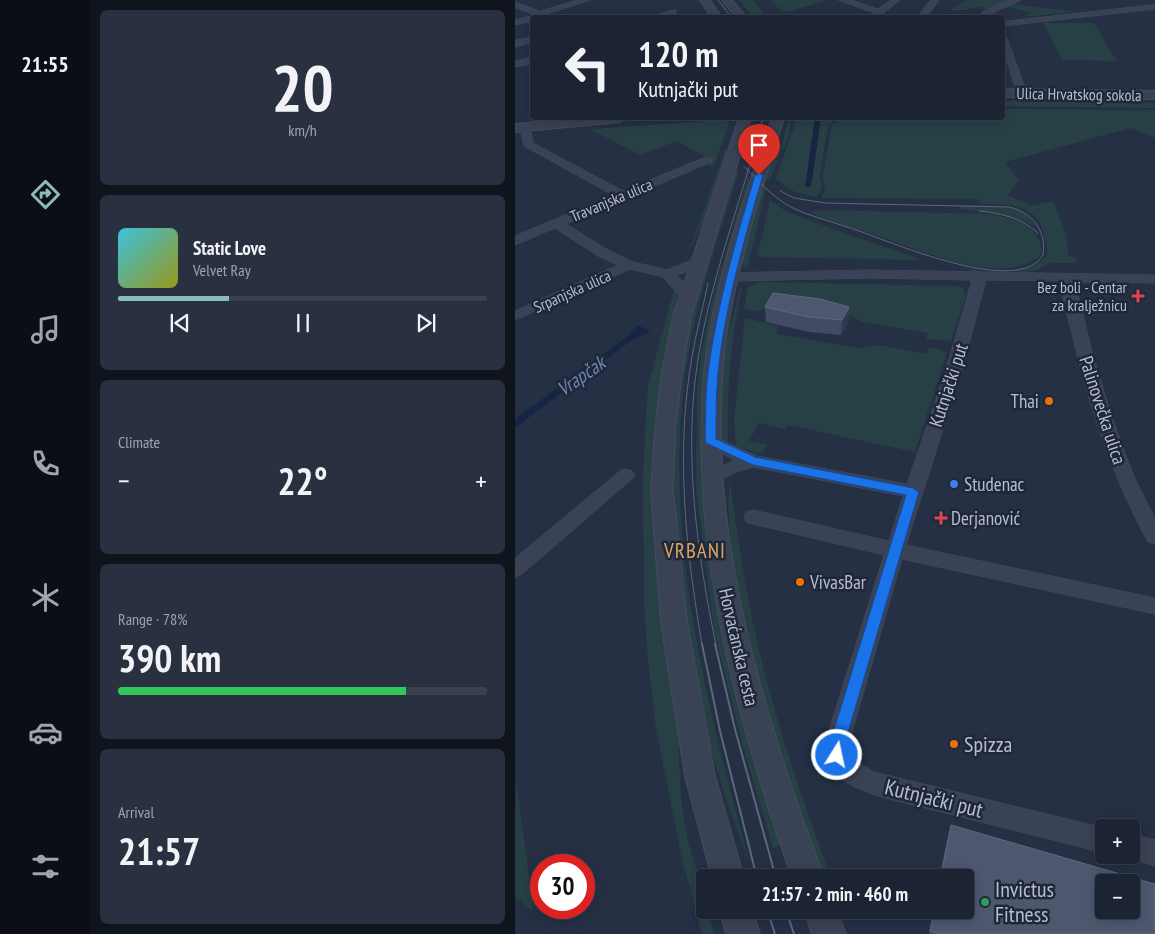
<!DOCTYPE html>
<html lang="en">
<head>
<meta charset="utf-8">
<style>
	:root { --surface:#1c2434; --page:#293040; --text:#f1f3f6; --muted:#a0a4ac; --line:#3a414f; --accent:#8bbbb9 }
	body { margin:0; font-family:"PT Sans Narrow",sans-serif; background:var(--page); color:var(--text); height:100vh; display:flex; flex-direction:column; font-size:19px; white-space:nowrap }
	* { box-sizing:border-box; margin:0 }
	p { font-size:16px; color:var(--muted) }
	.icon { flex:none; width:28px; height:28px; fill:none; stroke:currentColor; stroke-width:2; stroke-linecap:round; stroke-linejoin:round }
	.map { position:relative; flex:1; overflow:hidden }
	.details { display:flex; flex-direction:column; gap:10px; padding:10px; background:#0f141d; width:425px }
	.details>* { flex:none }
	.banner { position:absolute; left:15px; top:15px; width:475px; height:105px; border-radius:5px; box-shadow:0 2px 12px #0003,0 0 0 1px var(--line); background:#1c2434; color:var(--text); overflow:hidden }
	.fabs { position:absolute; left:580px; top:819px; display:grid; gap:10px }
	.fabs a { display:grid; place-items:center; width:45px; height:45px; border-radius:5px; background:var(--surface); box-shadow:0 2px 12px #0003,0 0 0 1px var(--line); font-size:25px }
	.speed { position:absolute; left:15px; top:854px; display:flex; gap:10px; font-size:25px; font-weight:700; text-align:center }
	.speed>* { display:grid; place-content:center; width:65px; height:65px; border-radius:50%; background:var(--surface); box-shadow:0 2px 12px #0003,0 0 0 1px var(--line); line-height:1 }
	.speed .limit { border:8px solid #d22; background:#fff; color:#111 }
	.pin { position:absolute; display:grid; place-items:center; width:42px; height:42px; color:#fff; margin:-51px -21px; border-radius:50% 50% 50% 0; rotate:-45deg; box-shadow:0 0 5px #0007 }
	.pin .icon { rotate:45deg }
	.me { position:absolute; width:55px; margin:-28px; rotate:10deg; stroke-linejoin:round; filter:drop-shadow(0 0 4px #0008) }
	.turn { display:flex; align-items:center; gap:18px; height:105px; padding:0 25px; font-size:22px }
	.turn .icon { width:65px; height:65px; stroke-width:2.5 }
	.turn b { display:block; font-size:35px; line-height:42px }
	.big { font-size:38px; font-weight:800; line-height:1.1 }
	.details .card { flex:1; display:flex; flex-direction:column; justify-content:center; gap:8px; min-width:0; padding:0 18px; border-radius:8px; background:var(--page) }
	.details .dial { align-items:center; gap:0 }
	.dial b { font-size:65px; line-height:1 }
	.song { display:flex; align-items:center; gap:15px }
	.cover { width:60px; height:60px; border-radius:8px; background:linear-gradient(135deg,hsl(190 70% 55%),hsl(60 70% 35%)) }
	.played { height:5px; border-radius:2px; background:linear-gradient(90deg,var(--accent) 30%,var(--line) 30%) }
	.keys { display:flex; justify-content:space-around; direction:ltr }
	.heat { display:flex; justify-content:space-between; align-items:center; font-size:28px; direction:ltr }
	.charge { height:8px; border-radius:4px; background:linear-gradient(90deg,#34c759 78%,var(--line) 0) }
	.trip { position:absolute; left:181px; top:869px; width:278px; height:50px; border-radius:5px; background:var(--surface); box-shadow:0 2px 12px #0003,0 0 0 1px var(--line); font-weight:800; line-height:50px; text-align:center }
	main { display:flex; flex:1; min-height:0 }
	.tabs { display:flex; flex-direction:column; width:90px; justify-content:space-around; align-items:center; background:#0b0e15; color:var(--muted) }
	.tabs .icon { width:35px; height:35px }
	.tabs .active { color:var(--accent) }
	.tabs b { font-size:22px; color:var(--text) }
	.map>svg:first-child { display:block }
	.green { fill:#274046 }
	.water { fill:#172545 }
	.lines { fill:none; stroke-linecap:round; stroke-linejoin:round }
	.minor-casing { stroke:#444b5e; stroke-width:1 }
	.tertiary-casing { stroke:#444b5e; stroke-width:2 }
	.minor { fill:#3a4255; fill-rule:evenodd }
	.tertiary { fill:#3a4255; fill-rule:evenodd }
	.tram-far1 { stroke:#5c667c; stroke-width:1 }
	.tram { stroke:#5c667c; stroke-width:2 }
	.wall { fill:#404c64 }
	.shaded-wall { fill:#303b53 }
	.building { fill:#4d586f; stroke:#5e687e; fill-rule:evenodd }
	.route { fill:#1a73e8; stroke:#114b97 }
	.health-dot { fill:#e0444e; stroke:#1f273a; stroke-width:2 }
	.food-dot { fill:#e8710a; stroke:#1f273a; stroke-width:2 }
	.shop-dot { fill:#3f7fe0; stroke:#1f273a; stroke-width:2 }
	.leisure-dot { fill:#2e9e5b; stroke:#1f273a; stroke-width:2 }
	.labels { text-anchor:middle; stroke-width:5; stroke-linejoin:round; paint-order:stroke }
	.far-street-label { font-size:16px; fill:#b8bece; stroke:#1f273a }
	.far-poi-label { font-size:16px; fill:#b8bece; stroke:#1f273a; text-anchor:end }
	.street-label { font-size:19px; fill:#b8bece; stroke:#1f273a }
	.poi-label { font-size:19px; fill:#b8bece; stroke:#1f273a; text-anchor:start }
	.water-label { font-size:20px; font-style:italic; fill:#6f84af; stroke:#1f273a }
	.quarter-label { font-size:21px; letter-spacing:1px; fill:#dea562; stroke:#1f273a }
	.near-poi-label { font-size:22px; fill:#b8bece; stroke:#1f273a; text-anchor:start }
	.near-street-label { font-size:22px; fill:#b8bece; stroke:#1f273a }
</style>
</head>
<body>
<main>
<nav class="tabs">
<b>21:55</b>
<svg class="icon active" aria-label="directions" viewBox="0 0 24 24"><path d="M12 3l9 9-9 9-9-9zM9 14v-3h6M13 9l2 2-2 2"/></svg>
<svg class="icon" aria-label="music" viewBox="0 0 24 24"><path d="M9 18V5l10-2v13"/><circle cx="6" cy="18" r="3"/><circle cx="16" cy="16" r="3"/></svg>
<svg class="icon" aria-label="phone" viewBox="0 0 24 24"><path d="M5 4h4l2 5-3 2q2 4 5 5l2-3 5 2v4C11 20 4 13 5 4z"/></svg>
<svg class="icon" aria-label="climate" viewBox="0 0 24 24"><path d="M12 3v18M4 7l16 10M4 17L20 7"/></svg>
<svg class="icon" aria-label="car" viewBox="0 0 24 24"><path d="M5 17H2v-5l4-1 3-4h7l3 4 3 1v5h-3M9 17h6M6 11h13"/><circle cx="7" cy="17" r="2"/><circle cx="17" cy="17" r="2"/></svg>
<svg class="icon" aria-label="filters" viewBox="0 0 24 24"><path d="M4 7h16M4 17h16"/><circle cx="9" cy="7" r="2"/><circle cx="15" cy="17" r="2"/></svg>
</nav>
<section class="details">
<div class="card dial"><b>20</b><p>km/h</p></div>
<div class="card">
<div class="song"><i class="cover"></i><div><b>Static Love</b><p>Velvet Ray</p></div></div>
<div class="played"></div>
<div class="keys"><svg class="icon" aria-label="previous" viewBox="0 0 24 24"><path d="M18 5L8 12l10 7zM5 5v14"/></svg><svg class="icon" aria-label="pause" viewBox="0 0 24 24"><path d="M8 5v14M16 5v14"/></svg><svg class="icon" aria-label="next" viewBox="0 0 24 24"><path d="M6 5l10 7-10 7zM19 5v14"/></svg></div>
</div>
<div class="card"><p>Climate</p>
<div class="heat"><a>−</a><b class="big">22°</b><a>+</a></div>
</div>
<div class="card"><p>Range · 78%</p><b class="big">390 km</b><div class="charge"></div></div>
<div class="card"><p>Arrival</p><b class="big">21:57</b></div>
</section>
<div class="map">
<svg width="640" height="934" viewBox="0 0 640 934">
	<rect width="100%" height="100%" fill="#253045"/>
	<g class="green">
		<path d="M224,0H237L252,16L238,17Z"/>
		<path d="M256,0H313L271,12L266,11Z"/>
		<path d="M452,0H497C491,3 481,9 474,9C470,10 466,7 462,7C453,9 444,12 435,10Z"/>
		<path d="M497,3C518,8 538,8 560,12L506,17L517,13L491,6Z"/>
		<path d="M529,23H579L602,61L547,60Z"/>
		<path d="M488,101L640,103V108L488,106Z"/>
		<path d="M488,109L640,110V138L616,128L490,162L504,180L493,195L516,206L538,201L552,236L553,255L560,257L562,263H536L522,270L512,272L459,271L444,267C467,271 521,278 533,252C530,243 529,229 524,221C512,203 484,204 465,204L463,199L306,198L310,191L308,175L317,125L326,118H488Z"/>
		<path d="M274,118H277L272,140L254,180L249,176L268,141Z"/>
		<path d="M282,118H322L313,126L305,175L307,187L302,197L280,192L261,179Z"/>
		<path d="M209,120L214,123L199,166L197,167L193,164L198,161L162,141L125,155L75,129Z"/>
		<path d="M211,148L212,157L193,215L181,236L170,262Z"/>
		<path d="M220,170H224C205,233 182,297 172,363C146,531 191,700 234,861L212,802L187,721L173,636L162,537L159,475L160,430L168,342Z"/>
		<path d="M233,176L236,180C227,214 218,248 208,282C201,307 193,333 190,359C172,525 217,689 265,845L258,848L230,754L199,630L181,487L182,392L186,356L197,299Z"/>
		<path d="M246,186L251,189L232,269L226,263Z"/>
		<path d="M255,200L269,210L290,219L407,260L242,257Z"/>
		<path d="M444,206C469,206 507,200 520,226L484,213L445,209Z"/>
		<path d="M302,210L477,214C497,218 530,228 526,254C493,289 407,251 369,238C345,230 320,223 296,213Z"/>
		<path d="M245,282L442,286L448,288L449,294L451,295L436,341L411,339L413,333L347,322L331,313L262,305L247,309L245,312L229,309L233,287Z"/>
		<path d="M227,287C215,344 212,389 213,447L205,437L206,363L225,289Z"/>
		<path d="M161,290L163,296L148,369L140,443L162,715L166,799L172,837L190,900V910H193L199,934H187L167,859L141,729L133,662L129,603L128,477L131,415L133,385L158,294Z"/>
		<path d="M230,318L263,326L262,334L342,348L365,345L411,354L414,347L432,352L400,452L273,425L270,429L244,423L234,441L252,445L247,454L221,446L219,420Z"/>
		<path d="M215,480C224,550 235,621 254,689C271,753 293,815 316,877H306L266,766L234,653L216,553L213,503Z"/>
		<path d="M1,780L18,907L16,910L0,896Z"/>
	</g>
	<g class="water">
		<path d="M300,118H306L296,187H290Z"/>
		<path d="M122,325L136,331L117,340L0,428V419L113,336Z"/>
	</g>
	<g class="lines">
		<defs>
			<g id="minor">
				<path d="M63,0H75L32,14L38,18H26L0,7V2L25,11Z"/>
				<path d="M324,0H336L363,9L376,0H385L362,18H352L358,13Z"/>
				<path d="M416,0H424L411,18H402Z"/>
				<path d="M495,0H506L474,15L473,18H465L467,12Z"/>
				<path d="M640,5V9L488,26V22Z"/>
				<path d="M158,10H161V14L148,18H133Z"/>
				<path d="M18,16L22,18H18V21L0,25V20Z"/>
				<path d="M488,35L492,38L509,85L523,91V95H517L500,87L488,49Z"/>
				<path d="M18,37V42L0,47V41Z"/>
				<path d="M18,58V64L0,67V61Z"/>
				<path d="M10,124L15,127L18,143L108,191L188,158H196L198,160L196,162L51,224L93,250L118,262L152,270L179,259H189L191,262L189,265L162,275L180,297L178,300H168L148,277L115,269L0,320V311L103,265L83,256L40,228L0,245V236L98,195L9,146L5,127Z"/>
				<path d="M355,270L640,275V283L560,282L577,352L596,415L619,477L640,519V544L633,542C598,478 575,409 558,338C554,320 546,300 546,281L471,280L447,370L391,545L640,598V614L387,559L333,746L337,759L359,772L589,828V853L359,795C332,784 313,778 309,746L369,555L238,524L231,522L229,517L231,512L238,510L374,541L388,496L238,467L224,471L197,484L191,482L188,478L191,474L220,460L189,445L187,441L189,437L195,435L242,456L392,484L431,370L457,280L355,278L216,281L209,277L216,273Z"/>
				<path d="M111,469L117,471L120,475L117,479L7,574L0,577V558L105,471Z"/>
				<path d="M616,834L640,840V866L607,856L616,855Z"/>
			</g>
			<g id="tertiary">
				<path d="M185,0H195L207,18H197Z"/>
				<path d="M207,0H217L232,18H221Z"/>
				<path d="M488,89L640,91V99L488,97Z"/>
				<path d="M71,118H111L105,122L0,132V124Z"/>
				<path d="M224,118H236L176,317L166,378L160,432L158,490L172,621L200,776L229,878H197L170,776L146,621L136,490L140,432L146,378L158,317Z"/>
				<path d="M257,118H269C245,195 215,285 208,365C193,541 249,715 309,878H277C231,745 192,610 187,469C186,432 186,393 191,356C202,275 230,195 257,118Z"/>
				<path d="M205,910H237L245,934H211Z"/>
				<path d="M289,910H321L331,934H297Z"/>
			</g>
		</defs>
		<use href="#minor" class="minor-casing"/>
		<use href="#tertiary" class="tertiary-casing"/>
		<use href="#minor" class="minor"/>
		<use href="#tertiary" class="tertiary"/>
		<g class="tram-far1">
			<path d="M203,0L217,18"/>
			<path d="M230,167C243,181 259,198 276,207C293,216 325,224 344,231C379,243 503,297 528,255C532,231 517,212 494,207L310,203L279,198L265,191"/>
			<path d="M464,211C486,213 506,218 523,233"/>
			<path d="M187,645C171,550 160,453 177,357C181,332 188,308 193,283"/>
			<path d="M201,645C182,553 168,453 183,359C196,277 227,199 248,118"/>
		</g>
		<g class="tram">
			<path d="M187,644L205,731L242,878"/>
			<path d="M200,644L220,729L261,878"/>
			<path d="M252,910L260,934"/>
			<path d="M271,910L279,934"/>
		</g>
	</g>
	<g class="wall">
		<path d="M250,307H334L333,322L326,335L294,332L251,322Z"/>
		<path d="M419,910L640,934H414Z"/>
	</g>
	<path class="shaded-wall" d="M334,307L333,322L326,335L327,320Z"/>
	<g class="building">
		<path d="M258,293L305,299L334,307L327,320L294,317L250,307Z"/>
		<path d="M436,825L640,884V934H425L415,931L419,910H450V878H425ZM589,882H616V910H589Z"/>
	</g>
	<path class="route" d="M244,173L248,175C229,240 210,306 203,373C201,395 201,417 201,439L240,457L398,488L404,492L329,746V755L327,760L322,762L316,760L314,746L391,495L238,465L191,443L190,440C191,418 190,394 193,372C202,305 221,240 240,175Z"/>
	<g class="health-dot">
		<path d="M620.5 288.5h5v5h5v5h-5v5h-5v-5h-5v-5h5z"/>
		<path d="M423.5 510.5h5v5h5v5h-5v5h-5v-5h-5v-5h5z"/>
	</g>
	<g class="food-dot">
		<circle cx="534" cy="401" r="5"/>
		<circle cx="285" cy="582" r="5"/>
		<circle cx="439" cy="744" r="5"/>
	</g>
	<circle class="shop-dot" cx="439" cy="484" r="5"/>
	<circle class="leisure-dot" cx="470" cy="902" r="5"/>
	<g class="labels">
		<g class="far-street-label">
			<text transform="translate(564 94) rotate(1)" y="6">Ulica Hrvatskog sokola</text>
			<text transform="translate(96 200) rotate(-23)" y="6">Travanjska ulica</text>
			<text transform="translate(57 291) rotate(-24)" y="6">Srpanjska ulica</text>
		</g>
		<g class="far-poi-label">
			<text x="612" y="293">Bez boli - Centar<tspan x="612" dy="18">za kralježnicu</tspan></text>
		</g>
		<g class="street-label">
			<text transform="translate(433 385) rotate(-72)" y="7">Kutnjački put</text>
			<text transform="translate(588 410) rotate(72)" y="7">Palinovečka ulica</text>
			<text transform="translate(224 647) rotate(77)" y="7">Horvaćanska cesta</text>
		</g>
		<g class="poi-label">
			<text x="524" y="408" text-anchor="end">Thai</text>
			<text x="449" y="491">Studenac</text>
			<text x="436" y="525">Derjanović</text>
			<text x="295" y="589">VivasBar</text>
		</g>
		<g class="water-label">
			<text transform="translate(66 376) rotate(-35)" y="7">Vrapčak</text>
		</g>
		<g class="quarter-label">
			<text x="180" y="558">VRBANI</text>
		</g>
		<g class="near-poi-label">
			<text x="449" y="752">Spizza</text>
			<text x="480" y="897">Invictus<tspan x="480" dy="25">Fitness</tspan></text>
		</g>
		<g class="near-street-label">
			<text transform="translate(419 798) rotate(14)" y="8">Kutnjački put</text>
		</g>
	</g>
</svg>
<div class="fabs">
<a>+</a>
<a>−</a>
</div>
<div class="speed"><div class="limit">30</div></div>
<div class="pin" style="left:244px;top:175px;background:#d93025"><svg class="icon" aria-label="arrive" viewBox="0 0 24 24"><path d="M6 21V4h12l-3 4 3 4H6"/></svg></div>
<svg class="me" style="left:322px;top:755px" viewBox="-20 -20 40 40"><circle r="17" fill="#1a73e8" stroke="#fff" stroke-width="3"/><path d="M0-11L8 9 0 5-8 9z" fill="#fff"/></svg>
<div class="trip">21:57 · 2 min · 460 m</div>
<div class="banner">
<div class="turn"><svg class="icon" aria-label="left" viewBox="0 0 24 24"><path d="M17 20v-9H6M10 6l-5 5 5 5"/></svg><div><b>120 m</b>Kutnjački put</div></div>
</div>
</div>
</main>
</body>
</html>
